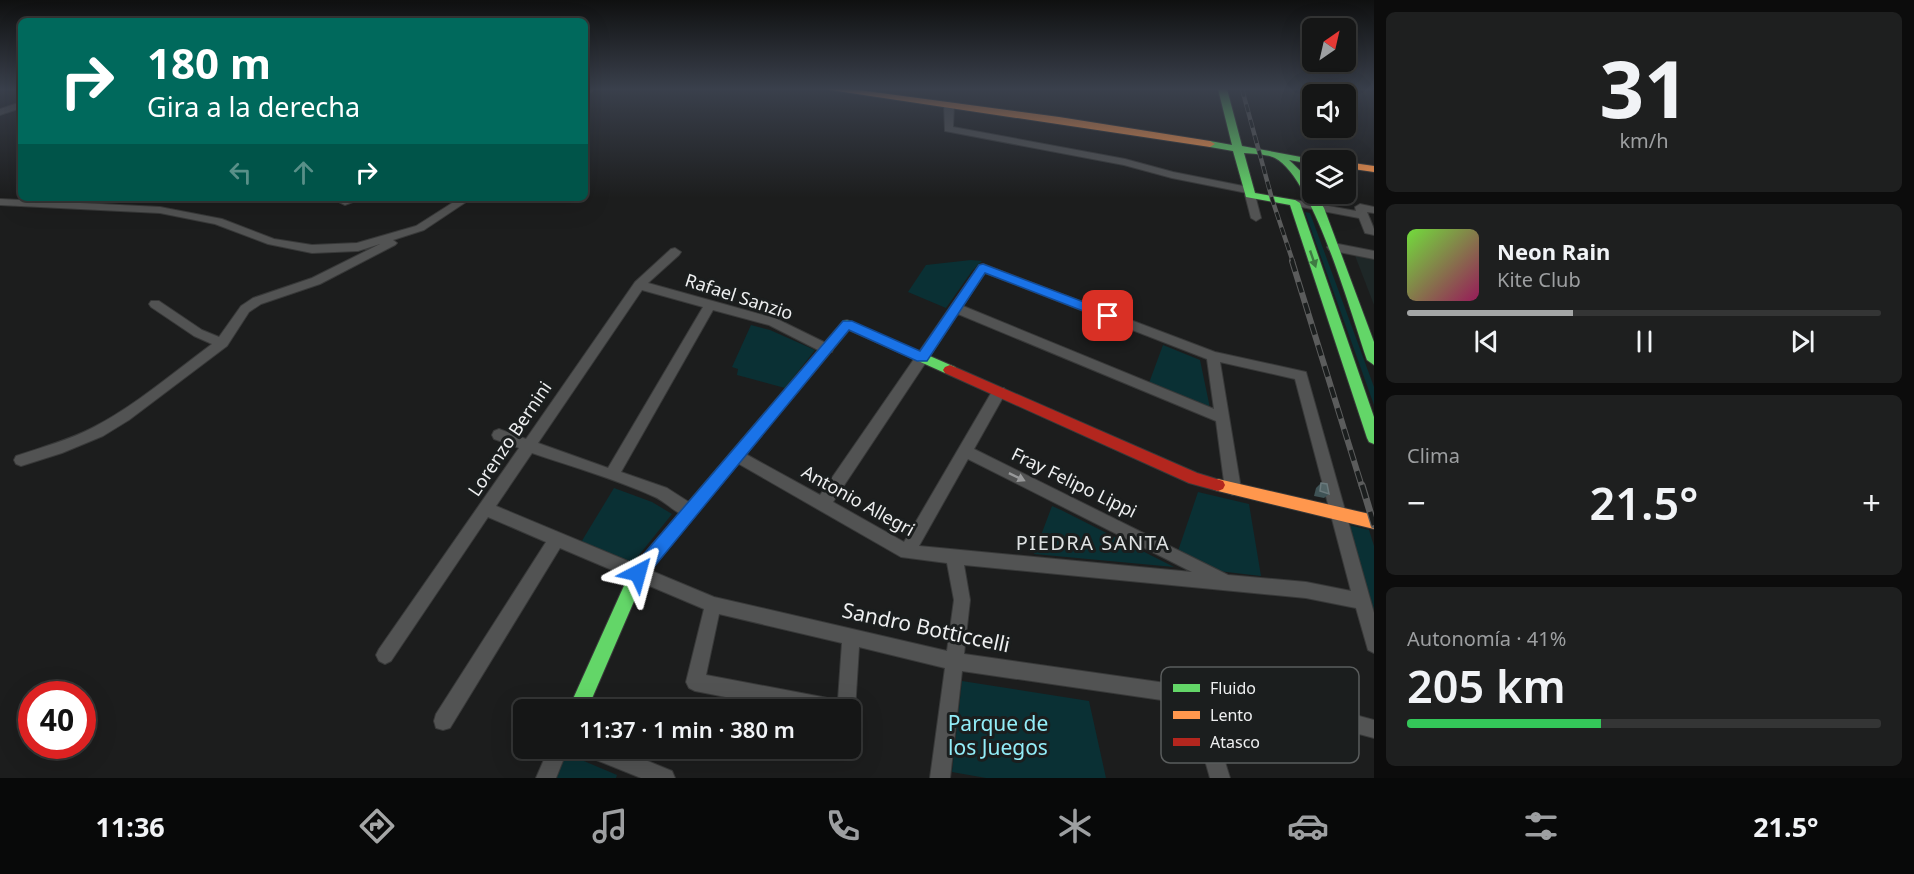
<!DOCTYPE html>
<html lang="es">
<head>
<meta charset="utf-8">
<style>
	:root { --surface:#151616; --page:#1e1f1f; --text:#f1f3f6; --muted:#9d9fa1; --line:#343535; --accent:#a4a6a6 }
	body { margin:0; font-family:"Noto Sans",sans-serif; background:var(--page); color:var(--text); height:100vh; display:flex; flex-direction:column; font-size:22px; white-space:nowrap }
	* { box-sizing:border-box; margin:0 }
	p { font-size:20px; color:var(--muted) }
	.icon { flex:none; width:33px; height:33px; fill:none; stroke:currentColor; stroke-width:2; stroke-linecap:round; stroke-linejoin:round }
	.map { position:relative; flex:1; overflow:hidden }
	.sheet { display:flex; flex-direction:column; gap:12px; padding:12px; background:#0c0c0c; width:540px }
	.sheet>* { flex:none }
	.top-card { position:absolute; left:18px; top:18px; width:570px; height:183px; border-radius:9px; box-shadow:0 6px 24px #0002,0 0 0 2px var(--line); background:#00695c; color:#fff; overflow:hidden }
	.needle { width:39px; rotate:34deg }
	.tools { position:absolute; left:1302px; top:18px; display:grid; gap:12px }
	.tools a { display:grid; place-items:center; width:54px; height:54px; border-radius:9px; background:var(--surface); box-shadow:0 6px 24px #0002,0 0 0 2px var(--line); font-size:30px }
	.speed { position:absolute; left:18px; top:681px; display:flex; gap:12px; font-size:30px; font-weight:700; text-align:center }
	.speed>* { display:grid; place-content:center; width:78px; height:78px; border-radius:50%; background:var(--surface); box-shadow:0 6px 24px #0002,0 0 0 2px var(--line); line-height:1 }
	.speed .limit { border:9px solid #d22; background:#fff; color:#111 }
	.pin { position:absolute; display:grid; place-items:center; width:51px; height:51px; color:#fff; margin:-26px; border-radius:12px; box-shadow:0 3px 9px #0006 }
	.me { position:absolute; width:66px; margin:-33px; rotate:39deg; stroke-linejoin:round; filter:drop-shadow(0 0 4px #0008) }
	.turn { display:flex; align-items:center; gap:21px; height:126px; padding:0 30px; font-size:27px }
	.turn .icon { width:78px; height:78px; stroke-width:2.5 }
	.turn b { display:block; font-size:42px; line-height:51px }
	.lanes { display:flex; align-items:center; height:57px; padding:0 30px; background:#0003; justify-content:center; gap:30px; direction:ltr }
	.lanes .off { opacity:.35 }
	.big { font-size:45px; font-weight:600; line-height:1.1 }
	.sheet .card { flex:1; display:flex; flex-direction:column; justify-content:center; gap:9px; min-width:0; padding:0 21px; border-radius:9px; background:var(--page) }
	.sheet .dial { align-items:center; gap:0 }
	.dial b { font-size:78px; line-height:1 }
	.song { display:flex; align-items:center; gap:18px }
	.cover { width:72px; height:72px; border-radius:9px; background:linear-gradient(135deg,hsl(100 70% 55%),hsl(330 70% 35%)) }
	.played { height:6px; border-radius:3px; background:linear-gradient(90deg,var(--accent) 35%,var(--line) 35%) }
	.keys { display:flex; justify-content:space-around; direction:ltr }
	.heat { display:flex; justify-content:space-between; align-items:center; font-size:33px; direction:ltr }
	.charge { height:9px; border-radius:4px; background:linear-gradient(90deg,#34c759 41%,var(--line) 0) }
	.trip { position:absolute; left:513px; top:699px; width:348px; height:60px; border-radius:9px; background:var(--surface); box-shadow:0 6px 24px #0002,0 0 0 2px var(--line); font-weight:600; line-height:60px; text-align:center }
	.tab-bar { display:flex; height:96px; justify-content:space-around; align-items:center; background:#080909; color:var(--muted) }
	.tab-bar .icon { width:42px; height:42px }
	.tab-bar .on { color:var(--accent) }
	.tab-bar b { font-size:27px; color:var(--text) }
	main { display:flex; flex:1; min-height:0 }
	.map>svg:first-child { display:block }
	.built { fill:#1e2727 }
	.green { fill:#0a3034 }
	.lines { fill:none; stroke-linecap:round; stroke-linejoin:round }
	.street-casing { stroke:#383939; stroke-width:2 }
	.fast-casing { stroke:#383939; stroke-width:2 }
	.slow-casing { stroke:#383939; stroke-width:2 }
	.jam-casing { stroke:#383939; stroke-width:2 }
	.street { fill:#525353; fill-rule:evenodd }
	.fast { fill:#63d668; fill-rule:evenodd }
	.slow { fill:#ff974d; fill-rule:evenodd }
	.jam { fill:#b3261e; fill-rule:evenodd }
	.rail-far2-casing { stroke:#5b5c5c; stroke-width:4.5 }
	.rail-far1-casing { stroke:#5b5c5c; stroke-width:6 }
	.rail-casing { stroke:#5b5c5c; stroke-width:7 }
	.rail-far2 { stroke:#1b1e1e; stroke-width:3; stroke-dasharray:8; stroke-linecap:butt }
	.rail-far1 { stroke:#1b1e1e; stroke-width:4; stroke-dasharray:11; stroke-linecap:butt }
	.rail { stroke:#1b1e1e; stroke-width:4.5; stroke-dasharray:14; stroke-linecap:butt }
	.wall { fill:#3f5356 }
	.building { fill:#526466; stroke:#6a797c; stroke-width:1.5 }
	.oneway { fill:#3f7a43 }
	.oneway2 { fill:#98999a }
	.route { fill:#1a73e8; stroke:#114b97; stroke-width:1.5 }
	.labels { text-anchor:middle; stroke-width:6; stroke-linejoin:round; paint-order:stroke }
	.street-label { font-size:18px; fill:#eeeff0; stroke:#1b1e1e }
	.neighbourhood-label { font-size:20px; letter-spacing:1.5px; fill:#dfe2e3; stroke:#1b1e1e }
	.near-street-label { font-size:21px; fill:#eeeff0; stroke:#1b1e1e }
	.near-park-label { font-size:21px; fill:#92edf8; stroke:#1b1e1e }
	.key { fill:#1b1e1e; stroke:#5a5d5d; stroke-width:1.5 }
	.key-label { font-size:16px; fill:#eeeff0 }
</style>
</head>
<body>
<main>
<div class="map">
<svg width="1374" height="778" viewBox="0 0 1374 778">
	<rect width="100%" height="100%" fill="#1c1d1d"/>
	<path class="built" d="M1354,253L1374,256V305Z"/>
	<g class="green">
		<path d="M1305,212L1310,213L1374,387V405Z"/>
		<path d="M971,260L982,261L972,271L946,308L908,292L926,265Z"/>
		<path d="M751,325L770,330L815,350L785,388L737,375L738,369L732,367Z"/>
		<path d="M1163,345L1200,360L1210,408L1149,383Z"/>
		<path d="M614,488L652,502L672,514L631,565L580,544Z"/>
		<path d="M1198,492L1249,504L1261,576L1218,571L1178,551Z"/>
		<path d="M1052,506L1061,510L1174,567L1034,554Z"/>
		<path d="M1349,525L1369,530L1374,546V612Z"/>
		<path d="M962,681L1089,701L1106,778H986L952,772Z"/>
		<path d="M565,753L617,775L616,778H554Z"/>
	</g>
	<g class="lines">
		<defs>
			<g id="street">
				<path d="M585,89H594L585,97Z"/>
				<path d="M21,102V108L0,115V109Z"/>
				<path d="M949,102L954,105L953,127L1125,159L1173,172L1253,188L1254,190L1252,192L1255,195L1261,218L1256,221L1251,218L1245,195L1247,193L1172,178L1124,165L945,131L944,105Z"/>
				<path d="M331,198H363L345,205Z"/>
				<path d="M460,198H472L424,230L393,240L397,243L395,245L320,284L261,304L249,312L227,346L129,420L103,436L62,453L21,466L16,464L14,460L16,456C42,447 70,440 94,427C136,405 174,372 212,344L194,336L151,307L149,304L151,301H159L202,330L219,337L241,306L253,298L312,278L380,244L358,251L312,253L268,244L215,224L160,213L0,205V199L160,207L222,219L274,239L312,245L357,243L416,226Z"/>
				<path d="M1295,200L1356,211L1355,207L1360,204L1374,207V213L1367,212L1374,229V235L1365,233L1359,218L1291,205L1290,203Z"/>
				<path d="M1333,243L1374,251V259L1329,250L1327,247Z"/>
				<path d="M675,248L681,252L679,255L648,283L777,319L832,346L833,349L832,352H822L769,325L713,310L621,472L667,488L695,506L698,511L695,516C682,521 667,502 655,497C615,479 573,467 532,453L496,506L714,597L947,651L954,600L947,563L901,557L732,460L730,456L732,452L737,450L742,452L820,495L979,265L983,264L1215,352L1306,372L1374,613V653L1368,650L1356,608L1306,598L964,565L970,600L964,654L1318,705L1374,720V738L1318,723L1208,707L1230,778H1210L1189,704L962,671L950,778H930L945,668L859,647L855,710L850,717V710H792L695,691L689,688L686,682L704,609L560,548L450,728L443,730L436,728L434,721L436,714L546,542L488,517L391,661L385,664L379,661L376,655L379,649L519,448L494,439L492,435L494,431L499,429L526,439L635,282L671,249ZM985,273L1207,359L1214,409L963,306ZM642,290L703,307L608,468L538,443ZM958,314L1216,421L1225,489L1228,493L1233,495L1238,493L1241,489L1220,362L1295,379L1351,591L1306,582L1228,575L974,449L1006,392L1004,388H994L904,542L833,502ZM968,459L1192,572L919,546ZM719,614L842,643L838,700L706,675Z"/>
				<path d="M549,748H568L556,778H536Z"/>
				<path d="M582,748H616L672,771L675,778H641L584,755Z"/>
			</g>
			<g id="fast">
				<path d="M1218,89H1227L1242,146L1317,160H1312V164L1289,160C1299,169 1311,180 1312,194H1315L1324,208L1374,342V365L1367,360C1352,317 1313,177 1275,158C1267,154 1253,154 1244,153L1255,193L1295,200L1300,203L1374,417V444L1369,442L1367,438L1290,205L1246,197L1233,151L1210,147L1205,144L1210,141L1232,145Z"/>
				<path d="M847,320L955,367L957,370L955,373H945L849,330L644,578L587,710H568L632,568L843,321Z"/>
			</g>
			<g id="slow">
				<path d="M824,89H851L1059,117L1210,141L1215,144L1210,147Z"/>
				<path d="M1346,162L1374,166V172L1346,168Z"/>
				<path d="M1218,479L1374,515V529L1218,491L1213,489L1211,485L1213,481Z"/>
			</g>
			<path id="jam" d="M950,365L1197,473L1223,481L1225,485L1223,489L1218,491L1189,483L945,373L943,370L945,367Z"/>
		</defs>
		<use href="#street" class="street-casing"/>
		<use href="#fast" class="fast-casing"/>
		<use href="#slow" class="slow-casing"/>
		<use href="#jam" class="jam-casing"/>
		<use href="#street" class="street"/>
		<use href="#fast" class="fast"/>
		<use href="#slow" class="slow"/>
		<use href="#jam" class="jam"/>
		<defs>
			<path id="rail-far2" d="M1242,89L1272,199L1293,262"/>
			<path id="rail-far1" d="M1292,261L1362,487"/>
			<path id="rail" d="M1362,485L1374,525"/>
		</defs>
		<use href="#rail-far2" class="rail-far2-casing"/>
		<use href="#rail-far1" class="rail-far1-casing"/>
		<use href="#rail" class="rail-casing"/>
		<use href="#rail-far2" class="rail-far2"/>
		<use href="#rail-far1" class="rail-far1"/>
		<use href="#rail" class="rail"/>
	</g>
	<path class="wall" d="M1321,483L1329,494L1324,498L1314,496L1316,488Z"/>
	<path class="building" d="M1321,483L1327,484L1329,494L1320,491Z"/>
	<defs><path id="oneway-solid" d="M-6-.8H1V-3.2L6.5 0L1 3.2V.8H-6Z" transform="scale(1.5)"/></defs>
	<use class="oneway" href="#oneway-solid" transform="translate(1313 259) rotate(71)"/>
	<use class="oneway2" href="#oneway-solid" transform="translate(1017 477) rotate(26)"/>
	<linearGradient id="sky" x2="0" y2="1"><stop stop-color="#0f1010"/><stop offset="0.45" stop-color="#3a404c"/><stop offset="1" stop-color="#3a404c" stop-opacity="0"/></linearGradient>
	<rect width="1374" height="198" fill="url(#sky)"/>
	<path class="route" d="M983,264L1113,313L1114,316L1113,319H1104L985,273L927,361H917L849,330L644,579L638,581L632,579L630,573L632,568L843,321H852L920,351L979,265Z"/>
	<g class="labels">
		<g class="street-label">
			<text transform="translate(739 297) rotate(18)" y="6">Rafael Sanzio</text>
			<text transform="translate(510 439) rotate(-56)" y="6">Lorenzo Bernini</text>
			<text transform="translate(1074 483) rotate(26)" y="6">Fray Felipo Lippi</text>
			<text transform="translate(858 501) rotate(29)" y="6">Antonio Allegri</text>
		</g>
		<g class="neighbourhood-label">
			<text x="1093" y="550">PIEDRA SANTA</text>
		</g>
		<g class="near-street-label">
			<text transform="translate(926 628) rotate(12)" y="7">Sandro Botticcelli</text>
		</g>
		<g class="near-park-label">
			<text x="998" y="731">Parque de<tspan x="998" dy="24">los Juegos</tspan></text>
		</g>
	</g>
	<rect x="1161" y="667" width="198" height="96" rx="9" class="key"/>
	<rect x="1173" y="684" width="27" height="8" fill="#63d668"/>
	<rect x="1173" y="711" width="27" height="8" fill="#ff974d"/>
	<rect x="1173" y="738" width="27" height="8" fill="#b3261e"/>
	<g class="key-label">
		<text x="1210" y="694">Fluido</text>
		<text x="1210" y="721">Lento</text>
		<text x="1210" y="748">Atasco</text>
	</g>
</svg>
<div class="tools">
<a><svg class="needle" viewBox="-14 -14 28 28"><path d="M0-13l5 13h-10z" fill="#e53935"/><path d="M0 13l5-13h-10z" fill="#9d9fa1"/></svg></a>
<a><svg class="icon" aria-label="sound" viewBox="0 0 24 24"><path d="M4 9h4l5-4v14l-5-4H4zM17 9q2 3 0 6"/></svg></a>
<a><svg class="icon" aria-label="layers" viewBox="0 0 24 24"><path d="M12 4l9 5-9 5-9-5zM3 14l9 5 9-5"/></svg></a>
</div>
<div class="speed"><div class="limit">40</div></div>
<div class="pin" style="left:1108px;top:316px;background:#d93025"><svg class="icon" aria-label="arrive" viewBox="0 0 24 24"><path d="M6 21V4h12l-3 4 3 4H6"/></svg></div>
<svg class="me" style="left:638px;top:573px" viewBox="-20 -20 40 40"><path d="M0-17L14 15 0 8-14 15z" fill="#1a73e8" stroke="#fff" stroke-width="4"/></svg>
<div class="trip">11:37 · 1 min · 380 m</div>
<div class="top-card">
<div class="turn"><svg class="icon" aria-label="right" viewBox="0 0 24 24"><path d="M7 20v-9h11M14 6l5 5-5 5"/></svg><div><b>180 m</b>Gira a la derecha</div></div>
<div class="lanes"><svg class="icon off" aria-label="left" viewBox="0 0 24 24"><path d="M17 20v-9H6M10 6l-5 5 5 5"/></svg><svg class="icon off" aria-label="ahead" viewBox="0 0 24 24"><path d="M12 20V5M6 11l6-6 6 6"/></svg><svg class="icon" aria-label="right" viewBox="0 0 24 24"><path d="M7 20v-9h11M14 6l5 5-5 5"/></svg></div>
</div>
</div>
<section class="sheet">
<div class="card dial"><b>31</b><p>km/h</p></div>
<div class="card">
<div class="song"><i class="cover"></i><div><b>Neon Rain</b><p>Kite Club</p></div></div>
<div class="played"></div>
<div class="keys"><svg class="icon" aria-label="previous" viewBox="0 0 24 24"><path d="M18 5L8 12l10 7zM5 5v14"/></svg><svg class="icon" aria-label="pause" viewBox="0 0 24 24"><path d="M8 5v14M16 5v14"/></svg><svg class="icon" aria-label="next" viewBox="0 0 24 24"><path d="M6 5l10 7-10 7zM19 5v14"/></svg></div>
</div>
<div class="card"><p>Clima</p>
<div class="heat"><a>−</a><b class="big">21.5°</b><a>+</a></div>
</div>
<div class="card"><p>Autonomía · 41%</p><b class="big">205 km</b><div class="charge"></div></div>
</section>
</main>
<nav class="tab-bar">
<b>11:36</b>
<svg class="icon on" aria-label="directions" viewBox="0 0 24 24"><path d="M12 3l9 9-9 9-9-9zM9 14v-3h6M13 9l2 2-2 2"/></svg>
<svg class="icon" aria-label="music" viewBox="0 0 24 24"><path d="M9 18V5l10-2v13"/><circle cx="6" cy="18" r="3"/><circle cx="16" cy="16" r="3"/></svg>
<svg class="icon" aria-label="phone" viewBox="0 0 24 24"><path d="M5 4h4l2 5-3 2q2 4 5 5l2-3 5 2v4C11 20 4 13 5 4z"/></svg>
<svg class="icon" aria-label="climate" viewBox="0 0 24 24"><path d="M12 3v18M4 7l16 10M4 17L20 7"/></svg>
<svg class="icon" aria-label="car" viewBox="0 0 24 24"><path d="M5 17H2v-5l4-1 3-4h7l3 4 3 1v5h-3M9 17h6M6 11h13"/><circle cx="7" cy="17" r="2"/><circle cx="17" cy="17" r="2"/></svg>
<svg class="icon" aria-label="filters" viewBox="0 0 24 24"><path d="M4 7h16M4 17h16"/><circle cx="9" cy="7" r="2"/><circle cx="15" cy="17" r="2"/></svg>
<b>21.5°</b>
</nav>
</body>
</html>
